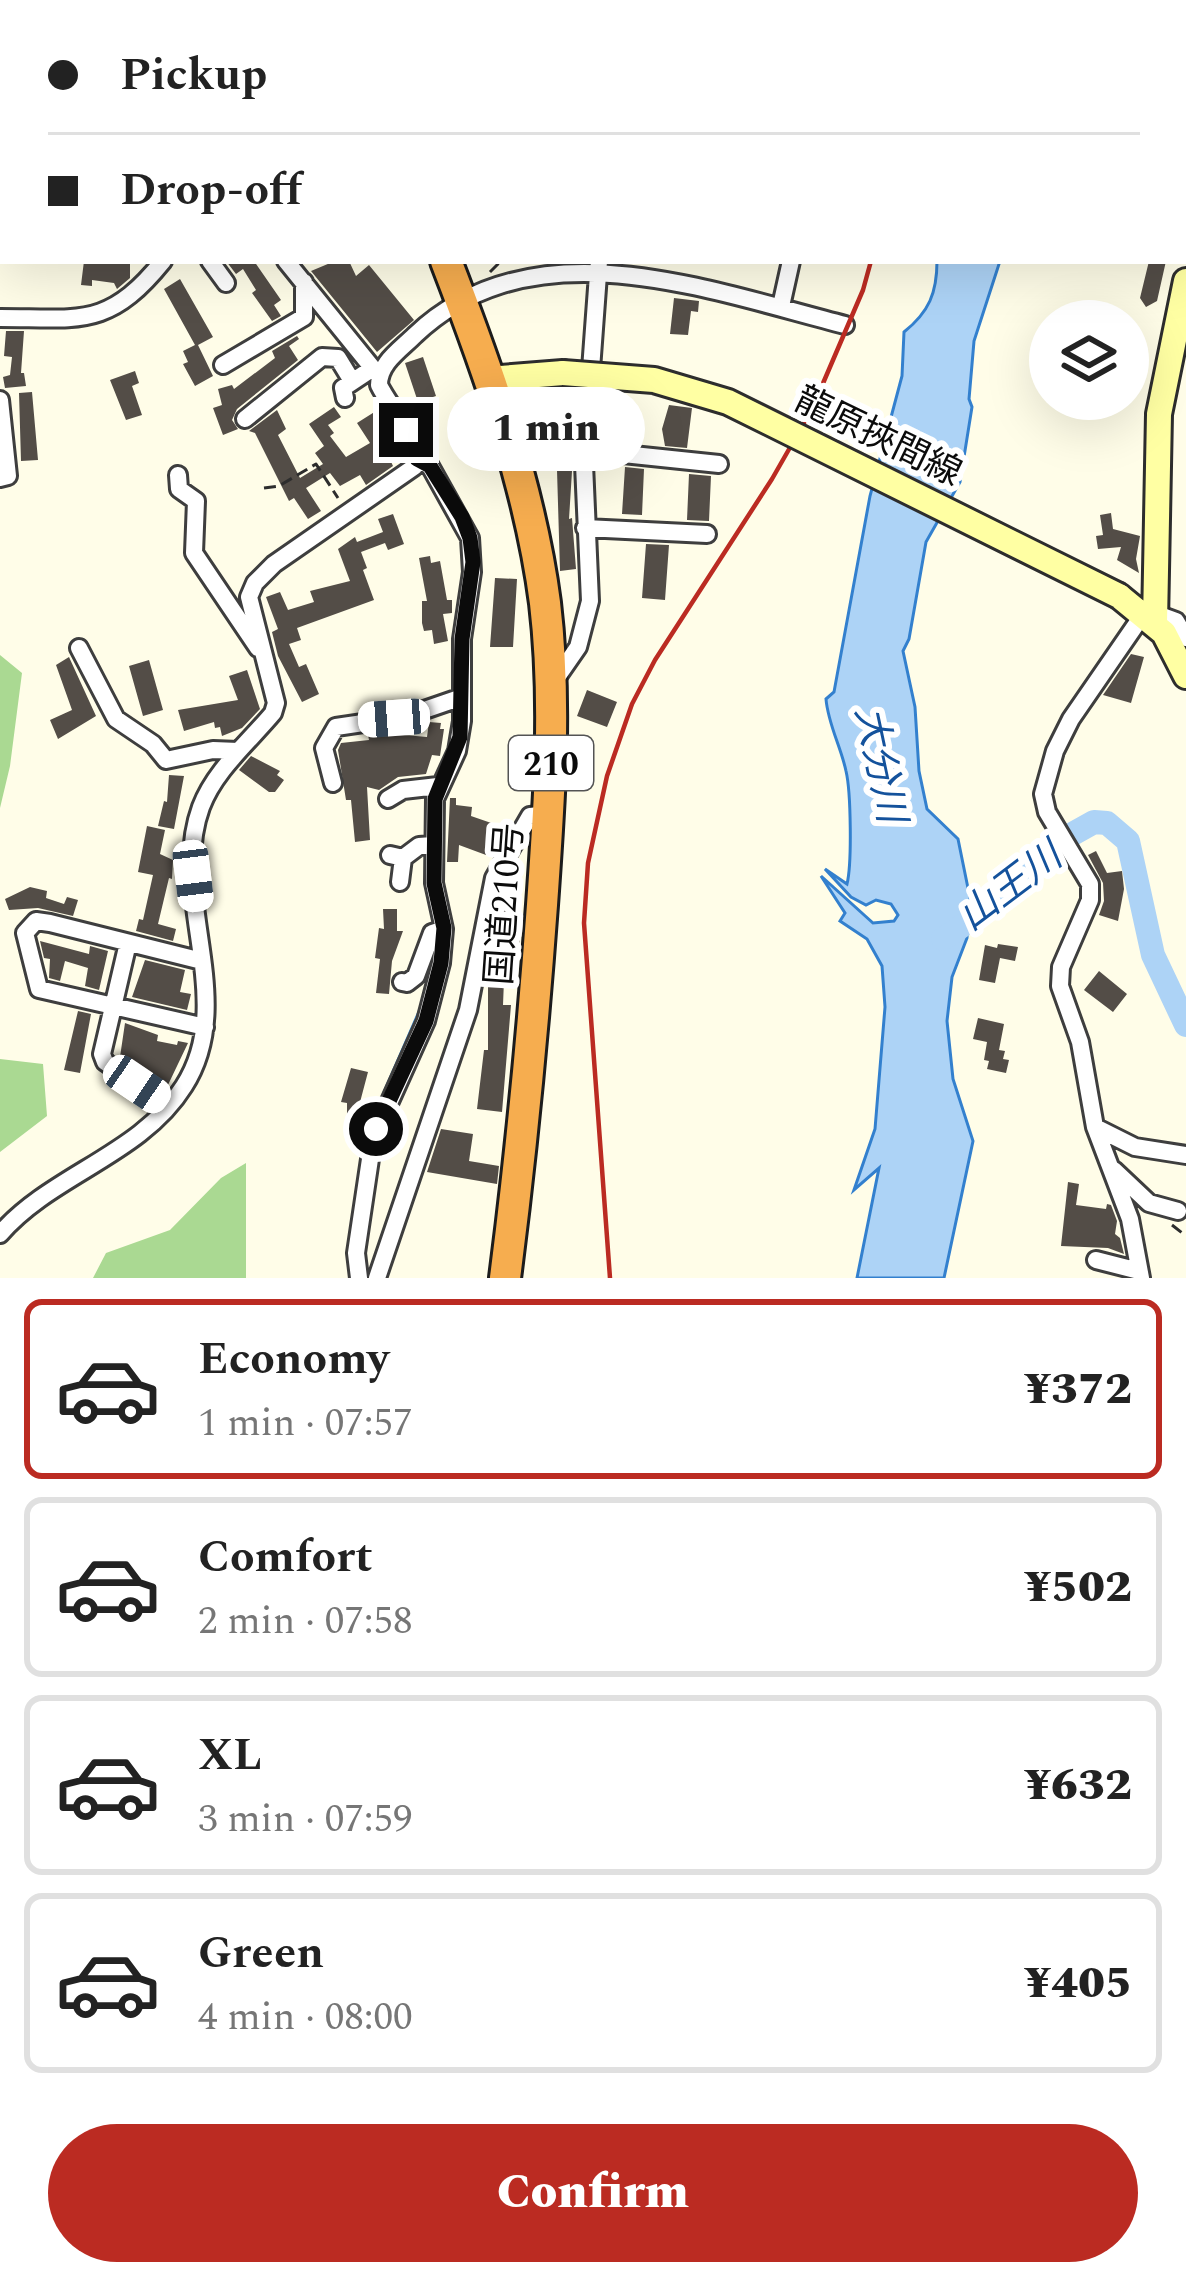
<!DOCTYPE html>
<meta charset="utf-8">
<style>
:root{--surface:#fff;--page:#f2f2f2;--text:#222;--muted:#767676;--line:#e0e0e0;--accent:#bb2b22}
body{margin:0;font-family:Spectral,"Noto Sans JP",serif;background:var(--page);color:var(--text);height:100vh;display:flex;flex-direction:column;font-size:45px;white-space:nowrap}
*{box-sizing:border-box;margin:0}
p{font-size:39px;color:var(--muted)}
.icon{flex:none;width:66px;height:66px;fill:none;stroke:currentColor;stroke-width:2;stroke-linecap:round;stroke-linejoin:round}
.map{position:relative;height:1278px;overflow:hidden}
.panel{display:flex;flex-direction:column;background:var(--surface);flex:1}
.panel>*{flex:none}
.guide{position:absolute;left:0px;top:0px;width:1188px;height:264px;box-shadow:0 12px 48px #0002;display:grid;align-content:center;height:264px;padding:0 48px;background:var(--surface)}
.buttons{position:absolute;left:1029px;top:300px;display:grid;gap:24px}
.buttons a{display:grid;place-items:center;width:120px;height:120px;border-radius:50%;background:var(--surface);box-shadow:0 12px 48px #0002;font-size:60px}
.end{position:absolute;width:54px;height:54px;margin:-27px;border:15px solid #0b0b0b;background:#fff;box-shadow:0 0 0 6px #fff}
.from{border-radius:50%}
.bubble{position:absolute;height:84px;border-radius:42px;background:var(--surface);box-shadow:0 12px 48px #0002;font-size:39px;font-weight:800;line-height:84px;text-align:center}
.car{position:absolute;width:36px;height:72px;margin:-36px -18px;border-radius:15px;box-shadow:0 0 9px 3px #0007;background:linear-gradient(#fff 24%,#345 0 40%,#fff 0 76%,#345 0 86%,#fff 0)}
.guide b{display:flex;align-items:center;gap:42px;height:114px;font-size:45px}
.guide b+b{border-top:3px solid var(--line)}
.guide i{width:30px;height:30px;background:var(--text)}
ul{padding:21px 0 0;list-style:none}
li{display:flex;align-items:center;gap:36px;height:180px;margin:0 24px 18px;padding:0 24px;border:6px solid var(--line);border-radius:18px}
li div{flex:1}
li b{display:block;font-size:45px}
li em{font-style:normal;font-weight:800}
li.current{border-color:var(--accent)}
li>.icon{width:108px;height:108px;stroke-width:1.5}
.cta{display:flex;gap:24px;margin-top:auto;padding:24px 48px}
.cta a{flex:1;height:138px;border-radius:72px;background:var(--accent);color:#fff;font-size:48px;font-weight:800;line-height:138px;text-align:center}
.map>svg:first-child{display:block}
</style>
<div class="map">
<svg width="1186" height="1278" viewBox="0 0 1186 1278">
<rect width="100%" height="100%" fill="#fffde8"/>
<path fill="#aad992" d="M0,655L22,673L10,766L0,808Z
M0,1059L43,1064L47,1116L0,1152Z
M246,1163V1278H93L106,1253L170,1230L221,1178Z"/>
<path fill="#add3f6" stroke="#3380ce" stroke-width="3" d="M937,261H1000L974,341L969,399L972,407L960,482L926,542L909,639L903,651L915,707L919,771L927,809L958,839L970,898L967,938L952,977L947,1021L953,1079L973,1141L944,1278H857L879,1168L854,1190L875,1129L885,1007L882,966L867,939L840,921L845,913L821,876L873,923L894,921L898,915L891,904L876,900L866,905L851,897L825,869L847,884C852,864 851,792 846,771C841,747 828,724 826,699L834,692L870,496L902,376L904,332C929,312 937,293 937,261Z"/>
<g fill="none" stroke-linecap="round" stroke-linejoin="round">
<path stroke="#3380ce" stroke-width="4.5" d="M217,3L219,0
M385,1092L421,1009"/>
<path stroke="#add3f6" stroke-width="24" d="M943,939L1008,894L1051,846L1094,822L1107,823L1128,841L1153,955L1186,1025"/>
</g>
<path fill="#534d47" d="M84,261H130V278L117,289L114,283L92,280V286L81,285Z
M226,261H254L281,300L274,305L281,316L272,321L252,293L256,290L243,269L236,274Z
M335,261H349L356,276L369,265L414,320L377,352L311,271Z
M1149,261H1166L1157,301L1146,307L1140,298Z
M180,279L213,337L198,345L213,376L195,386L183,364L188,362L183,351L195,345L164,289Z
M674,298L699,301L698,312L691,311L688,335L670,334Z
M6,331H24L21,373H24L26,386L5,388L3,377L10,375L12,357L4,356Z
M297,336L299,339L289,346L298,360L237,409L232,420L238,429L223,435L213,408L222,405L218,389L232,385L234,389L275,358L272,351Z
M423,357L436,396L418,402L405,363Z
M135,371L139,383L132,386L142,415L126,420L110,380Z
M32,392L38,460L21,461L19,393Z
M669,405L692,408L687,448L665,446L662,429Z
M334,407L341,417L328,425L334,433L330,436L346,457L370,443L357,423L376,411L397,445L386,451L393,466L366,485L360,475L340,486L330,473L306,488L321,511L308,519L294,498L289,501L255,433L249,431L277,410L286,429L278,435L300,478L323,464L315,453L324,446L309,424Z
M625,467L644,469L642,515L622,514Z
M557,470L572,471L569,519L572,518L576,569L560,571Z
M689,474L711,476L709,521L687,520Z
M1111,513L1113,529L1140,536L1136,559L1139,573L1117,560L1121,547L1098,549L1096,536L1103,535L1100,515Z
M393,514L404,544L388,550L385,543L361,552L367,568L363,570L374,600L297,628L301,640L289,644L299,667L306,664L319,694L302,702L278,656L272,632L278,629L266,597L280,592L288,610L314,602L310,591L350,581L338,549L355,537L357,542L383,532L378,519Z
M646,544L669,545L665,600L642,598Z
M430,556L431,563L440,561L447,600H452V613L443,614L448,641L434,644L432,630L424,631L422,623V601H427L419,558Z
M495,578L517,579L513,647H490Z
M1131,654L1144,657L1131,703L1103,695Z
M69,657L96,716L58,739L50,720L72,710L56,665Z
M149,660L163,710L143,716L129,666Z
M247,670L260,709L242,728L222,736L220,727L215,728L214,722L184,731L178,710L238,700L229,676Z
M587,690L617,702L607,727L577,716Z
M429,722L441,723L440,729H444L440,756L432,755L426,774L398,777L379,790L367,787L370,840L355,842L351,800H346L338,750L341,743L369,740L368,735L382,733L427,737Z
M251,756L280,771L277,775L284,780L275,792H269L239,770Z
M169,775L184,776L174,829L158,826L164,801L167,802Z
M450,798H456V805L472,807L471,816L497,825L486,855L459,845L458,862H447Z
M147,826L165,830L160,854L173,860L172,879L169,878L158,924L176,929L173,941L136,931L139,919L143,920L153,875L138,872Z
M1096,851L1107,873L1122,871L1124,889L1118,921L1099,915L1104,901L1103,883L1088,855Z
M30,887L47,891L46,898L64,904L67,897L78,900L73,916L38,908L9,910L5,899Z
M512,898L514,921L519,920L520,931L517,979L503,980L498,921L503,899Z
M383,909H397V931H403L392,961L389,994L376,993L380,959L375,958L379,928L384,929Z
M40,941L89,954L90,946L108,951L99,990L85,986L88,968L65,961L60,981L49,978L50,959L44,958Z
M998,944L1018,947L1015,961L1000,958L995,983L979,980L985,945L997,948Z
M145,960L185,970L180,992L191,994L187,1010L132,997Z
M1099,971L1127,994L1113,1012L1084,990Z
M488,979L504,980L503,1005H511L502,1112L477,1109L484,1050H488Z
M78,1011L91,1014L80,1073L64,1070Z
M978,1018L1004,1024L999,1050L1005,1051L1003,1059L1009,1060L1006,1073L987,1069L989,1061L984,1060L987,1042L973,1039Z
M125,1023L158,1035L157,1041L177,1045L178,1041L188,1043L167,1087L120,1057Z
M351,1068L368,1072L359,1106H364V1127H347V1103L341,1102Z
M441,1129L473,1134L469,1161L499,1166L497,1184L427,1172Z
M1068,1182L1079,1184L1076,1205L1106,1209L1107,1204L1111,1205L1117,1221L1115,1234L1120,1238L1124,1254L1108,1248L1061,1246Z"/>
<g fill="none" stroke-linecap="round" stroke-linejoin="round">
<defs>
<path id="street" d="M396,0V3
M537,0V3
M1093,0L1102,3
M233,3L235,0
M639,3L640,0
M664,3L665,0
M1185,29H1186
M0,220H3
M210,261L226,283
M286,261L379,376
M781,306L791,261
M0,318C80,318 108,329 163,261
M223,365L304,317V282
M345,398L343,388L373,368
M0,400L8,476L0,478
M245,419L322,357L338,358L352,381
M585,450L719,464
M178,475L179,489L196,501L194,553L258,648
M585,528L707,534
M1157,614L1176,621L1186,638
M79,648L116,719L153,744L166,760L213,750L238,751
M551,686L578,647L590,601L584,464L599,261
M333,783L324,748L336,727L404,717L462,697
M388,799L403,790L438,786
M390,855L403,858L419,846L433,845
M400,882L403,858
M128,943L102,1054L105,1062L168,1105
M202,961L50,923L36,921L25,933L39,989L205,1027
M402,982L407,983L416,976L432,933L444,929
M1095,1127L1135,1147L1186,1155
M1114,1170L1149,1203L1178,1211
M0,1234C52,1174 141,1155 184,1086C239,1000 168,897 201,807C215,770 248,743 273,713L276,703L249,597L255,583L274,564L414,467C421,438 391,410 379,385C379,363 400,350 415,335C533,223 707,290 845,325
M1096,1260L1139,1271
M359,1278L356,1253L373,1139L426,1021L441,963L444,929L434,883L435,799L457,751L462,721V639L472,572L470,538L430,466L417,459
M377,1278L468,1010L494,878L530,816L548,814
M1141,1278L1130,1219L1095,1127L1080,1042L1060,986L1061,967L1090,900V884L1047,812L1043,794L1055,751L1071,719L1144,613"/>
<path id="secondary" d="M487,379L563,373
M1119,596L1164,633L1186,676
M1155,623L1159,414L1186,281"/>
<path id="highway" d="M346,0L348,3
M446,261C488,370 530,487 545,603C557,704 549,804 542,905C533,1029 521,1154 505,1278"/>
</defs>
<use href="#street" stroke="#3e3e3e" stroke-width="22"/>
<use href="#secondary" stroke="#2d2d2d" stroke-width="30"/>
<use href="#highway" stroke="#1c1c1c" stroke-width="36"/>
<path stroke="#2d2d2d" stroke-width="3" stroke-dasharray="12 6" stroke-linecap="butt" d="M490,272L500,262
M264,488L279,486L316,464L338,498
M1172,1225L1186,1236"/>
<use href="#street" stroke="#fff" stroke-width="16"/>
<use href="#secondary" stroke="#ffffa3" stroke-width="24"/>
<use href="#highway" stroke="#f6ad4f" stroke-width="30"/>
<path stroke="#bb2b22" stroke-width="4.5" d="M930,3L931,0
M610,1278L584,923L588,863L607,776L632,704L655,660L772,479L812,409L863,290L871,261"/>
<defs>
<path id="secondary-bridge" d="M563,373L654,380L728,402L1119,596"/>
</defs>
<use href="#secondary-bridge" stroke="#2d2d2d" stroke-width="30" stroke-linecap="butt"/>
<use href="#secondary-bridge" stroke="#ffffa3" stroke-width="24"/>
</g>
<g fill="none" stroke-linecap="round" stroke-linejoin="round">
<path stroke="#0b0b0b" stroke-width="15" d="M376,1129L426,1021L441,963L444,928L434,883L435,799L460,737L462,639L473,562L470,538L462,517L430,466L417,459L406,430"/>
</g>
<g text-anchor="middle" stroke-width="12" stroke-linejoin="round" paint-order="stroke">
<rect fill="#fff" stroke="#545454" stroke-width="3" x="509" y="736" width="84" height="54" rx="9"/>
<g font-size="33" font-weight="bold" fill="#0b0b0b">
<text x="551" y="775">210</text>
</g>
<g font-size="36" fill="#0b0b0b" stroke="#fff">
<text transform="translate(879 435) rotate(26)" y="13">龍原挾間線</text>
<text transform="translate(503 904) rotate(-86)" y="13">国道210号</text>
</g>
<g font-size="39" font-style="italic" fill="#14529c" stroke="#fff">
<text transform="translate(882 764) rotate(78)" y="14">大分川</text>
<text transform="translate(1009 885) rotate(-37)" y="14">山王川</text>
</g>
</g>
</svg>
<div class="buttons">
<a><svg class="icon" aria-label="layers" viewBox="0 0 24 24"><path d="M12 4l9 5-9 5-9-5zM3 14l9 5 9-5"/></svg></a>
</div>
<i class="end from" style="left:376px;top:1129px"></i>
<i class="end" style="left:406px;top:430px"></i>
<div class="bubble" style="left:447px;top:387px;width:198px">1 min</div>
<i class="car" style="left:394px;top:718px;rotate:266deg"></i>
<i class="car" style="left:193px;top:876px;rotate:173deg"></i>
<i class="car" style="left:137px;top:1084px;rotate:124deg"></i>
<div class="guide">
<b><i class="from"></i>Pickup</b>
<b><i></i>Drop-off</b>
</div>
</div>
<section class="panel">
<ul>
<li class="current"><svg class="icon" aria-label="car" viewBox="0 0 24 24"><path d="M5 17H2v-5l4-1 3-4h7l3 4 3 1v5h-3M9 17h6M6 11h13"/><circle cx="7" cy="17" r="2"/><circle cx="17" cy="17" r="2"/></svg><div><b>Economy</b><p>1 min · 07:57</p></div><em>¥372</em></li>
<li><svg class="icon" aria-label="car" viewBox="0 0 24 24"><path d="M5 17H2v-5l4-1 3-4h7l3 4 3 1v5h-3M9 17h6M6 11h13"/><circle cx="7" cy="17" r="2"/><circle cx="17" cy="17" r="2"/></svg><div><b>Comfort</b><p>2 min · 07:58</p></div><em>¥502</em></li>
<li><svg class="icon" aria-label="car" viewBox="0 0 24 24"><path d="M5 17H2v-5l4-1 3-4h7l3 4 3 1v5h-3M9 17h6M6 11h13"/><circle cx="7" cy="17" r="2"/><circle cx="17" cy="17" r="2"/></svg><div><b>XL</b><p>3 min · 07:59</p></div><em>¥632</em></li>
<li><svg class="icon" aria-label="car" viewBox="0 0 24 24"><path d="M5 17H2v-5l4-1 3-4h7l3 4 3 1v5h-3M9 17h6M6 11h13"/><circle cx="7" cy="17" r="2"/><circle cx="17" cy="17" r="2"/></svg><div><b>Green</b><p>4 min · 08:00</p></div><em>¥405</em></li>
</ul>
<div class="cta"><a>Confirm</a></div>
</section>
